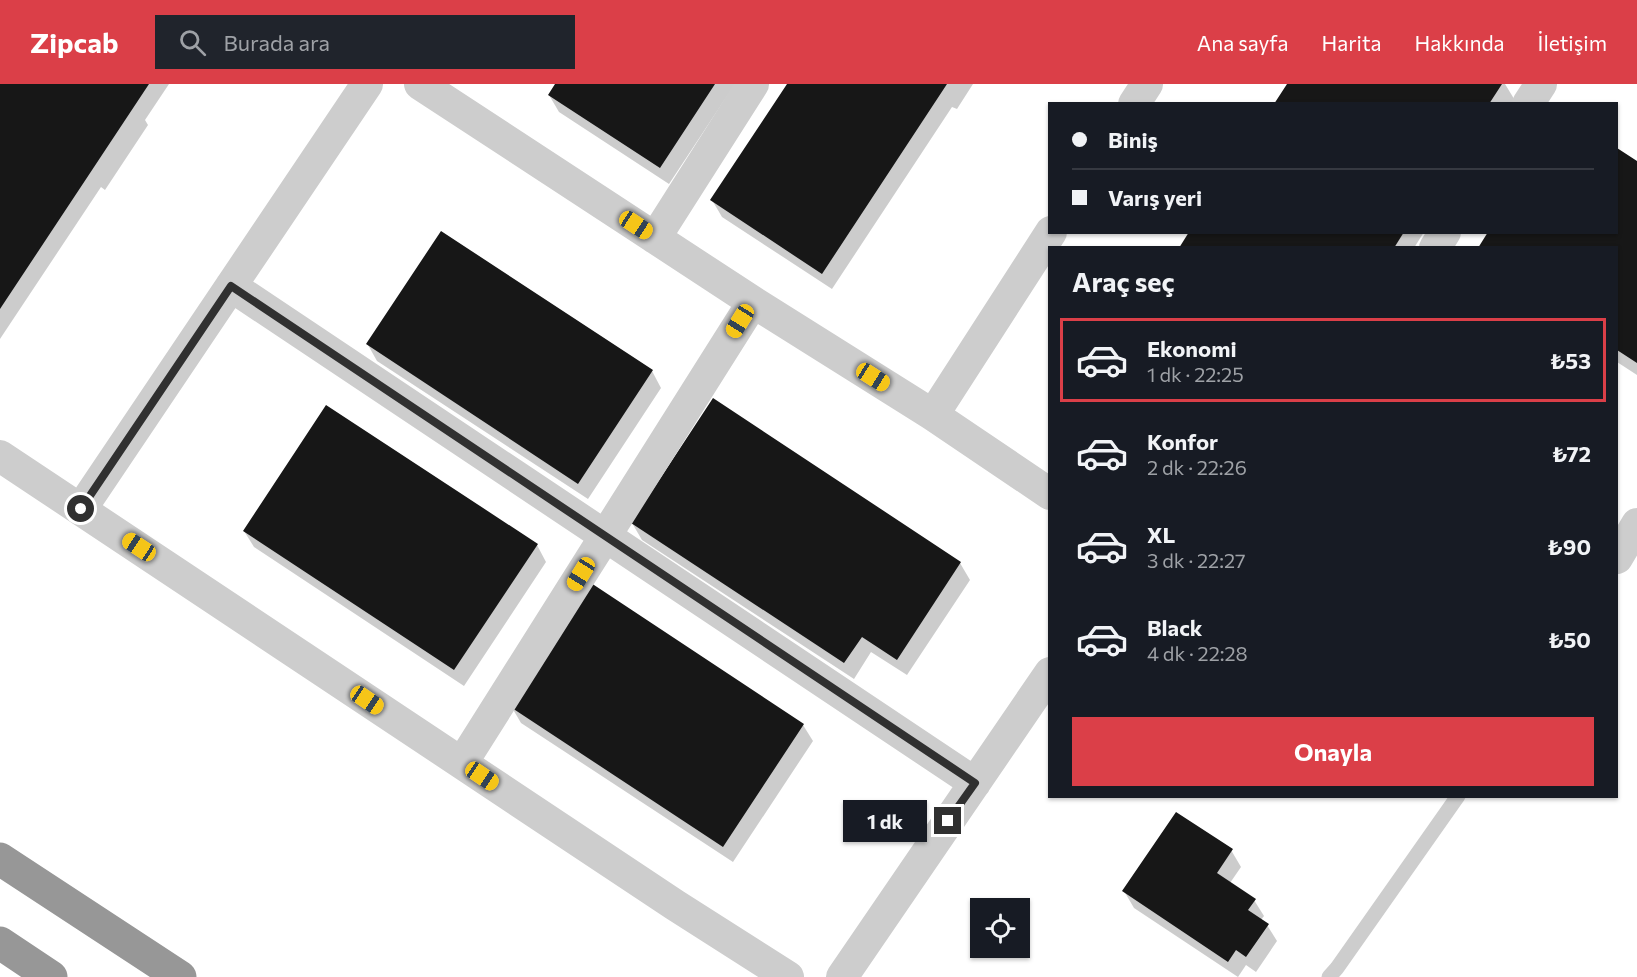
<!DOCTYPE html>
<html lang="tr">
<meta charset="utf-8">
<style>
:root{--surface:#171b24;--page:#20242c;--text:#f1f3f6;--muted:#9ea1a6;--line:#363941;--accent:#db3f48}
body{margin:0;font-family:Commissioner,sans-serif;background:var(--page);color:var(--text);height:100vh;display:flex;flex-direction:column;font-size:22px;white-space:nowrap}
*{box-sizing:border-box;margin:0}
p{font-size:20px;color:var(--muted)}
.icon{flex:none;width:33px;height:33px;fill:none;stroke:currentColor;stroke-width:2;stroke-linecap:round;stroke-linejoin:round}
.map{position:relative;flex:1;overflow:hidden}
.drawer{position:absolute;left:1048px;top:162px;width:570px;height:552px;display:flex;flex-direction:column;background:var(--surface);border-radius:0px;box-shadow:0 2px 4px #0004}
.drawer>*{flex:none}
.hud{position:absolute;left:1048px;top:18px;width:570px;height:132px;border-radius:0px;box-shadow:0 2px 4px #0004;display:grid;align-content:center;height:132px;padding:0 24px;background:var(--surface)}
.fabs{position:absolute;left:970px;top:814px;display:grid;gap:12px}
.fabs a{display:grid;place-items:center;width:60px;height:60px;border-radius:0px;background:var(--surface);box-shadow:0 2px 4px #0004;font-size:30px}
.end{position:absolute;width:27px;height:27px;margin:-14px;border:8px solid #303030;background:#fff;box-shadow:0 0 0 3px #fff}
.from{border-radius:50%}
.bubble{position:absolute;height:42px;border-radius:0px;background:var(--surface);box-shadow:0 2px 4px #0004;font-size:20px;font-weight:700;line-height:42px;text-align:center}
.car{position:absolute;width:18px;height:36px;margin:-18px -9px;border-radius:8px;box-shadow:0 0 4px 2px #0007;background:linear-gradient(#f5c518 24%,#345 0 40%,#f5c518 0 76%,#345 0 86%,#f5c518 0)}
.hud b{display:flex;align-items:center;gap:21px;height:57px;font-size:22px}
.hud b+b{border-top:2px solid var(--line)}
.hud i{width:15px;height:15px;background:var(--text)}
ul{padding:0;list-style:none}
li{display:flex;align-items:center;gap:18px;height:84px;margin:0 12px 9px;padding:0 12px;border:3px solid transparent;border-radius:0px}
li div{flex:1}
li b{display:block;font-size:22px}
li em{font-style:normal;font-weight:700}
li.active{border-color:var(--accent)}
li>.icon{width:54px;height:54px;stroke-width:1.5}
h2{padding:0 24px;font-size:27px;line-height:72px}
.button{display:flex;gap:12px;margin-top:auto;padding:12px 24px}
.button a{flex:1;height:69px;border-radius:0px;background:var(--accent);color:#fff;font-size:24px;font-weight:700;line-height:69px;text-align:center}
header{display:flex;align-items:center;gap:36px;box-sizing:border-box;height:84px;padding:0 30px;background:var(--accent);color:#fff}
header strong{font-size:28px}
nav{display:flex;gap:33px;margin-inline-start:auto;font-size:21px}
.search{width:420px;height:54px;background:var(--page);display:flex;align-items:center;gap:15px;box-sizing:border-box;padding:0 21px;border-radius:0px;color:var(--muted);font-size:22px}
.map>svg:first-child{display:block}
</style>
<header>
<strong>Zipcab</strong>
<div class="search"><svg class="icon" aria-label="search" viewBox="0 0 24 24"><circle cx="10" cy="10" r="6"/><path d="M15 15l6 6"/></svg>Burada ara</div>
<nav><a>Ana sayfa</a><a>Harita</a><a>Hakkında</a><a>İletişim</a></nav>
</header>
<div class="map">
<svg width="1637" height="893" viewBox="0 0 1637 893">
<rect width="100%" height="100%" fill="#fff"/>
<path fill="#0003" d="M0,0H169L145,36L148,41L105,106L101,103L0,255Z
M557,0H735L669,100L559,28L549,11Z
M789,0H973L957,25L952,23L832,205L722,133L712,116Z
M1288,0H1505L1516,18L1275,20Z
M1617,66L1637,79V291L1617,278Z
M1190,148H1424L1414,164H1181Z
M368,261L652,287L661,304L588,415L377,277Z
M632,439L960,479L970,496L907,591L871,568L854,595L642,456Z
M244,447L537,461L546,478L464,602L254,463Z
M511,622L803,641L813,657L733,778L521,639Z
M1231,766L1241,783L1230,799L1254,816L1264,832L1261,836L1267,841L1277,857L1256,888L1246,881L1238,893L1134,824L1124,807Z"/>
<path fill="#171717" d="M0,0H149L0,225Z
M555,0H715L660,84L548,11Z
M787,0H947L822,190L710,116Z
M1287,0H1502L1489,20H1274Z
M1617,64L1637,77V279L1617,266V164H1478L1488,148H1617Z
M441,147L653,286L578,400L366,260Z
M1189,148H1404L1394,164H1179Z
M713,314L961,478L897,576L862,553L844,579L631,439Z
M326,321L538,460L454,586L243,447Z
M591,499L804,640L723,763L509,622Z
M1176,728L1233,765L1217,789L1256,815L1248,826L1269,840L1246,873L1236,866L1228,878L1122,807Z"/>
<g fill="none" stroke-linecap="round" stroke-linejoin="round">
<path stroke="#cdcdcd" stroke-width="15" d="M1329,893L1337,884L1458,712"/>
<path stroke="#cdcdcd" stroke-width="32" d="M420,0L753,218L933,331L1050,410
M1134,20L1147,0
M1528,20L1541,0
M655,154L753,0
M1435,164L1445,148
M231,202L975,699
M933,331L1051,148
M0,372L675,821L788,893
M81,425L367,0
M1617,474L1637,440
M462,679L753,218
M842,893L1050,589"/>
<path stroke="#979797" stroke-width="33" d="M0,775L180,893
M0,859L51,893"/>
</g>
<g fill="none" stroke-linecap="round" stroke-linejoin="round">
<path stroke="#303030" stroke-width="8" d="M81,425L231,202L975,699L948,737"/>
</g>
</svg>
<div class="fabs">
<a><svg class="icon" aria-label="locate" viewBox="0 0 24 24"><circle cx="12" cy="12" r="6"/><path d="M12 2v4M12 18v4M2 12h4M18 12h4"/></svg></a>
</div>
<i class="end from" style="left:81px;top:425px"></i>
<i class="end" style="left:948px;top:737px"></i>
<div class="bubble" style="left:843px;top:716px;width:84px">1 dk</div>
<i class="car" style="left:636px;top:141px;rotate:123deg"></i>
<i class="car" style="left:740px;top:237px;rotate:212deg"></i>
<i class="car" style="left:873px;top:293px;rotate:122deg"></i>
<i class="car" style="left:139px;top:463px;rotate:303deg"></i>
<i class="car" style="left:581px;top:490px;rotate:212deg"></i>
<i class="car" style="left:367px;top:616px;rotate:124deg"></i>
<i class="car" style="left:482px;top:692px;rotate:124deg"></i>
<div class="hud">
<b><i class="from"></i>Biniş</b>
<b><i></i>Varış yeri</b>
</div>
<section class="drawer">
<h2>Araç seç</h2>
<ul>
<li class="active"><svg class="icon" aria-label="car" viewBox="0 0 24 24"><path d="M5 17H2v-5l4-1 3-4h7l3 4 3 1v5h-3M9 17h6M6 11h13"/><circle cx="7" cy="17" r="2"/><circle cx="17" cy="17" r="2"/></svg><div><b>Ekonomi</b><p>1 dk · 22:25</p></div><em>₺53</em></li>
<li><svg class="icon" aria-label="car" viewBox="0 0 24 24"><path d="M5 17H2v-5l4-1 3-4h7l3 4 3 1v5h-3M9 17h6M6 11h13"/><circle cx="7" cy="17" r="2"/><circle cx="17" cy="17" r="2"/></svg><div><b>Konfor</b><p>2 dk · 22:26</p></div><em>₺72</em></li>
<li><svg class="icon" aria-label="car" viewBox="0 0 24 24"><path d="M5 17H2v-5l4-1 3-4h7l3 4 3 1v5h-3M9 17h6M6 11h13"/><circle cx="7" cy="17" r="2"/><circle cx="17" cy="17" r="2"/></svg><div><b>XL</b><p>3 dk · 22:27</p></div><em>₺90</em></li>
<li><svg class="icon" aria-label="car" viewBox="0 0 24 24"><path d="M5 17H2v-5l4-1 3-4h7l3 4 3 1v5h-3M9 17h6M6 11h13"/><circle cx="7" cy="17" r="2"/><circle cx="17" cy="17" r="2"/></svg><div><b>Black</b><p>4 dk · 22:28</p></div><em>₺50</em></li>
</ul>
<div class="button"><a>Onayla</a></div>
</section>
</div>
